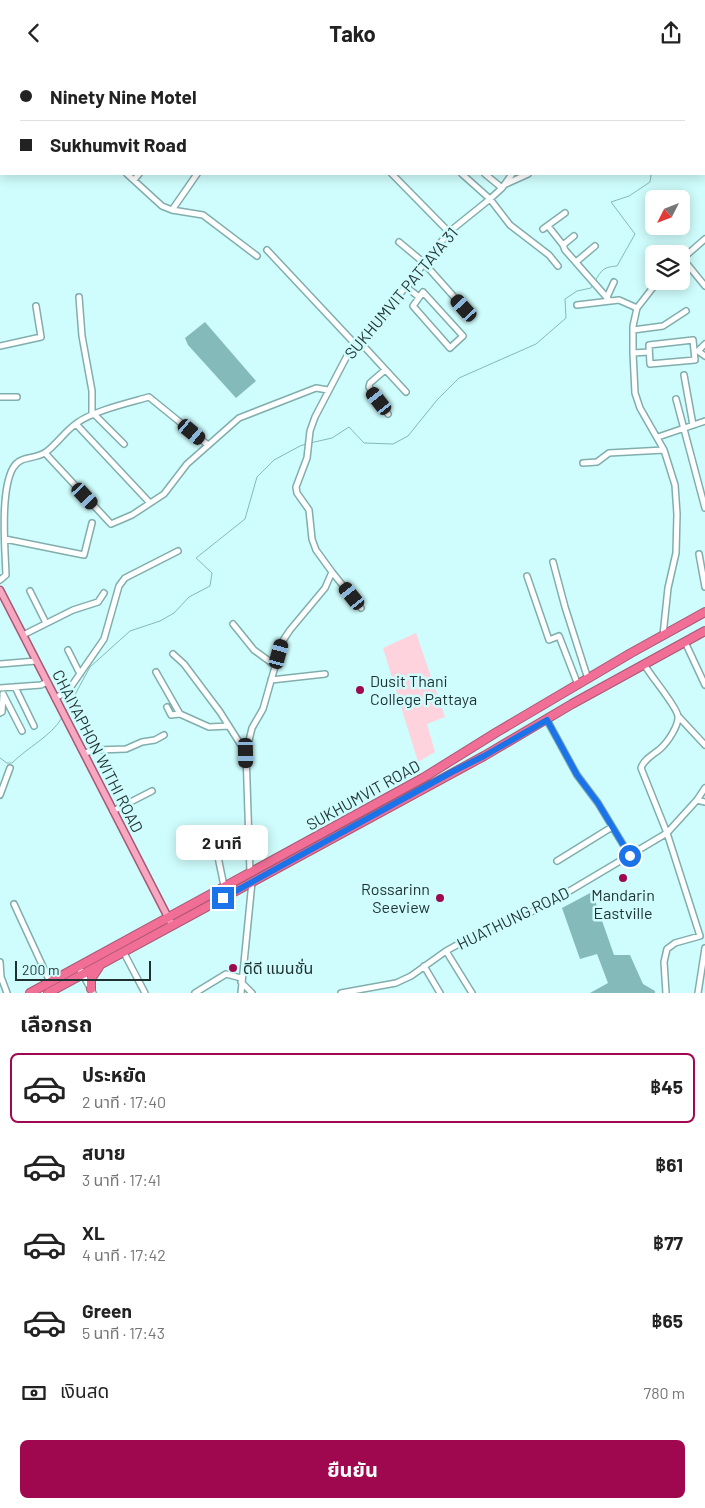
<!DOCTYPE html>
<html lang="th">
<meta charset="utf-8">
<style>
:root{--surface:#fff;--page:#f6f6f6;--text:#222;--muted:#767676;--line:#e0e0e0;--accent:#9f074e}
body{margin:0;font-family:Barlow,"Noto Sans Thai",sans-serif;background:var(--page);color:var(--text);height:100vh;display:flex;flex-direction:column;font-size:19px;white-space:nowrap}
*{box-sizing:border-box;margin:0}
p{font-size:16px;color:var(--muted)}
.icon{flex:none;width:28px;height:28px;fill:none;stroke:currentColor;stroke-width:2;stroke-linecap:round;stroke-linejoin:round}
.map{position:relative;height:928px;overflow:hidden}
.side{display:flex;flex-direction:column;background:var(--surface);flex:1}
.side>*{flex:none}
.guide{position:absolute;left:0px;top:0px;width:705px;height:110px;box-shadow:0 2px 12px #0003;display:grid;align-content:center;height:110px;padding:0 20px;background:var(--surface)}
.needle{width:32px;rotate:228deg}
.tools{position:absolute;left:645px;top:125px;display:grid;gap:10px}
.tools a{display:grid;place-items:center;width:45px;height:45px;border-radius:8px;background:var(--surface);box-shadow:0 2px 12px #0003;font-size:25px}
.scale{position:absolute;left:15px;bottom:12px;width:136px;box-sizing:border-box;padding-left:5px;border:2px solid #1f3031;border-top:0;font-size:14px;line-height:18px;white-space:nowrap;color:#1f3031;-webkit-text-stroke:4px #cffcfc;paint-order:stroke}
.end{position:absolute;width:22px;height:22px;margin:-11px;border:6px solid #1a73e8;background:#fff;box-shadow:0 0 0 2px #fff}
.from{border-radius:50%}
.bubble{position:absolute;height:35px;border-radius:8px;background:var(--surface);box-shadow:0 2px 12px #0003;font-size:16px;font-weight:700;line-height:35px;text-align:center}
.car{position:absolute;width:15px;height:30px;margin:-15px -8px;border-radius:6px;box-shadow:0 0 4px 1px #0007;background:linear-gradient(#222 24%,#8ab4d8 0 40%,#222 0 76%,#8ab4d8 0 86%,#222 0)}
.guide b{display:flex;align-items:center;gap:18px;height:48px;font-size:19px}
.guide b+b{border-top:1px solid var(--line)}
.guide i{width:12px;height:12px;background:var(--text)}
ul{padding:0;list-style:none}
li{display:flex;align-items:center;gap:15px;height:70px;margin:0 10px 8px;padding:0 10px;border:2px solid transparent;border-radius:8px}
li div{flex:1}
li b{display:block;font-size:19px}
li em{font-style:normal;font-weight:700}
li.on{border-color:var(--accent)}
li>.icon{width:45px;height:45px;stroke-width:1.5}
h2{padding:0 20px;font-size:22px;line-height:60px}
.pay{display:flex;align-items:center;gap:12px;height:55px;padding:0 20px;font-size:19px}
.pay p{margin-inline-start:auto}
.action{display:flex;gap:10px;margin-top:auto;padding:10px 20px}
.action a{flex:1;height:58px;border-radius:8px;background:var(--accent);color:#fff;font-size:20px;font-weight:700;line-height:58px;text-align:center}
header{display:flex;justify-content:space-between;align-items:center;height:65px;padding:0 20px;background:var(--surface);font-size:22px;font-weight:700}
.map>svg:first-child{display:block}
</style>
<header><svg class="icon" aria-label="back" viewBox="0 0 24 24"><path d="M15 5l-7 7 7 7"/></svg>Tako<svg class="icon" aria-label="share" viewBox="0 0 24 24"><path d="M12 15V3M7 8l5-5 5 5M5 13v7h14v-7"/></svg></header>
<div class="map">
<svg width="705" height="928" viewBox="0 0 705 928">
<rect width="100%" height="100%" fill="#cffcfc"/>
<path fill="#ffd3dd" d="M416,568L445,652L427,659L435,687L418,697L383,583Z"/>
<path fill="#84baba" d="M205,257L256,316L236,333L188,280L185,273Z
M592,827L614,890H630L643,919L655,926V928H590L608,918L597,889L580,894L562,843Z"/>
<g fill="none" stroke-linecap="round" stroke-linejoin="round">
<path stroke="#84baba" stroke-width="1" d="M704,18L705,17
M595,216C602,204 604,202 617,201L635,169L611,137L629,131L650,117L651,110L649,109
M310,378L332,373L349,362L364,378L393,379L408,371L437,335L459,313L536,279L566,253L565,234L577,226L591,223L593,219
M65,648L90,602L130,566L160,556L174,548L189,532L210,521L212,508L196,493L245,454L257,412L274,395L300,381L306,379
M0,693L7,698H12C28,682 50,672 62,653"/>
<defs>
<path id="minor" d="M69,0V1
M226,0L227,1
M446,0L447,1
M115,1L119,0
M214,1L218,0
M398,1L400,0
M573,1V0
M0,35H1
M704,53H705
M0,64H1
M0,77H1
M127,109L162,141L172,145L203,150L257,191
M392,109L449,167
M462,109L490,134L510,160L549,190L558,201
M485,109L502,123
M134,115L139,109
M506,119L528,109
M172,145L197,109
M548,161L563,180L565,185L609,235
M543,164L565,148
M399,177L423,197L464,243
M563,180L574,171
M267,185L356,280
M683,194L705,221
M681,195L705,174
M576,197L595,181
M658,216L637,243L633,261V288L635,328L640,343L664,385L675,420L677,449L676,488L668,523L663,570
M405,221L419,232
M423,227L463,271L450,283L413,241Z
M79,232L82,271L92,326V350
M607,232L614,217
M577,240L619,235L637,243
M633,265L663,261L686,246
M693,275L695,295L650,299L649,280Z
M359,276L406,327
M705,279L698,286L705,291
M0,281L41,272L36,241
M633,288L649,287
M385,305L370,318L369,322L388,349
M684,310L693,360
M0,332H17
M676,334L705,443
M94,349L124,379
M76,359L150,438
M658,372L705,356
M45,388L111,459L132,450L164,429L187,399L239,353L316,323L328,325
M583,398L597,397L609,388L664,385
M5,474L84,490L92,458
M699,489L705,522
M553,497L565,542L588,614
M332,507L361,543
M527,511L549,575L559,571L578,620
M0,515L6,510C5,483 0,426 13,403C20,390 35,395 46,387C57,379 65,366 77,358C93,346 128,338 149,332L208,380
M30,526L46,558
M233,559L254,585L276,601
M23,570L73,545L98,537L104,528
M685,577L705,620
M68,585L80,609
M173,589L184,599L220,647L246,688
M0,599L36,596
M644,599C651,612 676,640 678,651C679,661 667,678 660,684C653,690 644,694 641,703L667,768L700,871L675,878L667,884L664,897L666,928
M156,607L180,649L209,662L229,661
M271,615L325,609
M15,622L34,661
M0,623L41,620L47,617
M3,629L22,666
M55,633L68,626L104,574L119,521L125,513L178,486
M167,642L171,650L180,649
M0,648L2,647L3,631
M678,651L705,680
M547,655L577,710L598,738L630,791
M84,688L97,685L126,684L142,677L155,675L164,670
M0,730L10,703
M697,735L705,737
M113,746L152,726
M217,787L224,821
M557,796L612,762
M250,807L246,688L252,663L263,644L282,577L290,565L325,523L332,507L316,485L312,474L309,445L297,428L296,422L307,393L310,366L315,352L348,289L385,248L449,167L490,134L502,123L512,109
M14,839L50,917
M446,886L472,928
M124,888L145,928
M0,897L1,912L7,928
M78,901L93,928
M424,901L440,928
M241,917L252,928
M195,928L226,909L241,913
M241,928L252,817
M341,928L396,918L411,911L446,886L484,865L514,855L546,840L667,768L697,735L705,723
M698,928L705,883"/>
<path id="major" d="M0,525L172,860"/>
<path id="highway" d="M91,924V914L99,902
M30,928L423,713L497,667L631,588L705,547
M48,928L484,691L572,639L705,566"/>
</defs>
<use href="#minor" stroke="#82adad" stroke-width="8"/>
<use href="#major" stroke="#a85873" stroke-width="9"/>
<use href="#highway" stroke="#a85873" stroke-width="10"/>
<use href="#minor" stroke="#fff" stroke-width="5"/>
<use href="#major" stroke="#f7a8c0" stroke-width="6"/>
<use href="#highway" stroke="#f16e96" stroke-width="8"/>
<defs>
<path id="rail" d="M189,1L193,0
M0,58L1,57"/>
</defs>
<use href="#rail" stroke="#5a7575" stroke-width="3"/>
<use href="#rail" stroke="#cffcfc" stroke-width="1" stroke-dasharray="4" stroke-linecap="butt"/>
</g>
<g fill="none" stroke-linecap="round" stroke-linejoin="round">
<path stroke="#1a73e8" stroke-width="6" d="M223,833L452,707L484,691L547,655L577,710L598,738L630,791"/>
</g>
<g fill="#9f074e" stroke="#cffcfc" stroke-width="2">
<circle cx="360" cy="625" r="5"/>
<circle cx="623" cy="813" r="5"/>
<circle cx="440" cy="833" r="5"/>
<circle cx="233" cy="903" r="5"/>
</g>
<g text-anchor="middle" stroke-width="5" stroke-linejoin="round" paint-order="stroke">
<g font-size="16" fill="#1f3031" stroke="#cffcfc">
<text transform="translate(401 228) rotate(-50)" y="6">SUKHUMVIT PATTAYA 31</text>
<text transform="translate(98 686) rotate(63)" y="6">CHAIYAPHON WITHI ROAD</text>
<text transform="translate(363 730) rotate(-29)" y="6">SUKHUMVIT ROAD</text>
<text transform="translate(513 853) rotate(-26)" y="6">HUATHUNG ROAD</text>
</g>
<g font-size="16" fill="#1f3031" stroke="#cffcfc" text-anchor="start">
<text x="370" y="622">Dusit Thani<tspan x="370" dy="18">College Pattaya</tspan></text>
<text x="430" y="830" text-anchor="end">Rossarinn<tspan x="430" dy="18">Seeview</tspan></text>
<text x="623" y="836" text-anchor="middle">Mandarin<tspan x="623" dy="18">Eastville</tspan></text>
<text x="243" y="909">ดีดี แมนชั่น</text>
</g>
</g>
</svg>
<div class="tools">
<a><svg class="needle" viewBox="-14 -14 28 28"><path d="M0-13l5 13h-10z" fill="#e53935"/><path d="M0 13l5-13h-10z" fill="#767676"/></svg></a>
<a><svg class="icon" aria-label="layers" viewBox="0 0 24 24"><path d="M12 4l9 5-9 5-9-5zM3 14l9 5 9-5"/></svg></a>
</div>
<div class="scale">200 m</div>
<i class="end from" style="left:630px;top:791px"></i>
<i class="end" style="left:223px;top:833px"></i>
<div class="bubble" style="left:176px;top:760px;width:92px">2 นาที</div>
<i class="car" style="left:464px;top:243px;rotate:318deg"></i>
<i class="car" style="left:379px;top:336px;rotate:322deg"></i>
<i class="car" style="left:192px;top:367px;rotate:130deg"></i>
<i class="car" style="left:85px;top:431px;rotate:137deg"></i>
<i class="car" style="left:352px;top:531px;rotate:321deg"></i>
<i class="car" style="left:279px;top:589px;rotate:15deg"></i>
<i class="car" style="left:246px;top:688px;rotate:179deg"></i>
<div class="guide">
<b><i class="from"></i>Ninety Nine Motel</b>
<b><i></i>Sukhumvit Road</b>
</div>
</div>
<section class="side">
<h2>เลือกรถ</h2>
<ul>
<li class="on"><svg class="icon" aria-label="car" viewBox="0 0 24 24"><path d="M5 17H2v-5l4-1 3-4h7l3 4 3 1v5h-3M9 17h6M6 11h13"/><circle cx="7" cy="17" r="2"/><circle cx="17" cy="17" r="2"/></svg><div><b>ประหยัด</b><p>2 นาที · 17:40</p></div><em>฿45</em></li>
<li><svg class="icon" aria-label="car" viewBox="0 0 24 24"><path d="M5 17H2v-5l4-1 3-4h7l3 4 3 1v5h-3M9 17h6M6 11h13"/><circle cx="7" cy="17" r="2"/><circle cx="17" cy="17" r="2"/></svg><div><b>สบาย</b><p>3 นาที · 17:41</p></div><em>฿61</em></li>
<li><svg class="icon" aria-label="car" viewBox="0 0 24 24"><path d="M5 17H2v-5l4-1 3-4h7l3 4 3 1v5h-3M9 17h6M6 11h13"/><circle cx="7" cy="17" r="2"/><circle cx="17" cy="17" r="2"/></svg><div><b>XL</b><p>4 นาที · 17:42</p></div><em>฿77</em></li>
<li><svg class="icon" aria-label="car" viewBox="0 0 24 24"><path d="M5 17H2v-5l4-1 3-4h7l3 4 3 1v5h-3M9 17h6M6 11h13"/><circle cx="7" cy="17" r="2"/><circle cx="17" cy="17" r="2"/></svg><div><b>Green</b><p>5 นาที · 17:43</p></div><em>฿65</em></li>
</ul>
<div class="pay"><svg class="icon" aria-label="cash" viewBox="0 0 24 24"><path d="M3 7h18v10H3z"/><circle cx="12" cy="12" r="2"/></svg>เงินสด<p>780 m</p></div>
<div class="action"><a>ยืนยัน</a></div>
</section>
